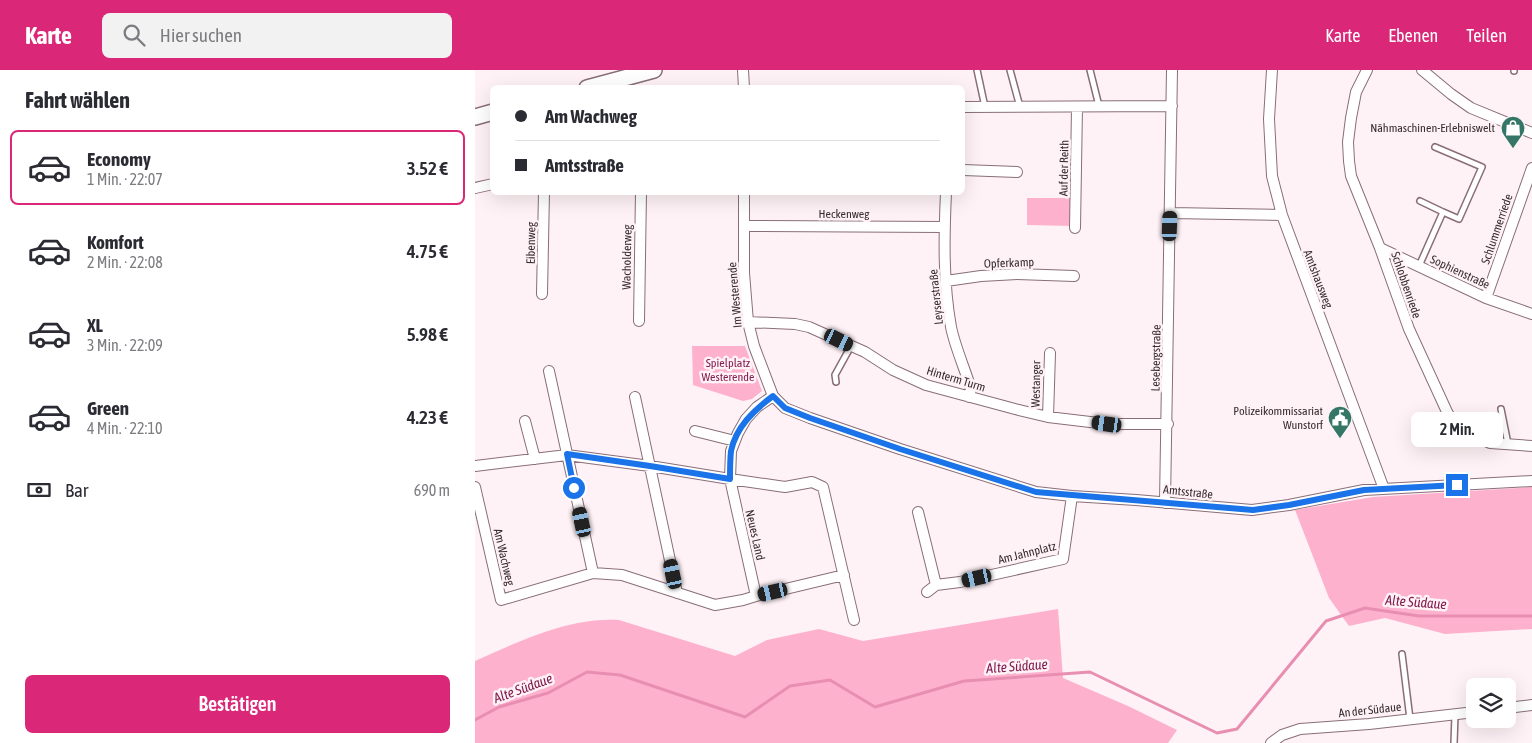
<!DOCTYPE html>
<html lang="de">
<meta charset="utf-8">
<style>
:root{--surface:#fff;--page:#f2f2f3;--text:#2b2b33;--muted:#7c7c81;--line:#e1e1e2;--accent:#db2777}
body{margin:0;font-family:"Asap Condensed",sans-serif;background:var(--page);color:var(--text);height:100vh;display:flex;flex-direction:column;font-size:19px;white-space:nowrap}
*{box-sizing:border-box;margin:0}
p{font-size:16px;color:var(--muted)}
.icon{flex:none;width:28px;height:28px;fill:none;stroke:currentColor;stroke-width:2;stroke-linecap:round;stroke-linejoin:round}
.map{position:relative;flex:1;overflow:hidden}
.details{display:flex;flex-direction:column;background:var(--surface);width:475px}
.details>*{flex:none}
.top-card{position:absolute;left:15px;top:15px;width:475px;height:110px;border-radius:8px;box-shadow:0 5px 20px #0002;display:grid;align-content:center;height:110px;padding:0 25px;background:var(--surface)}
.fabs{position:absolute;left:991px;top:608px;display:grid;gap:10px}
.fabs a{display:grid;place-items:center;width:50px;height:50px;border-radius:8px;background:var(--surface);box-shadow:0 5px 20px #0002;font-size:25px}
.end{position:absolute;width:22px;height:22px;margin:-11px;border:6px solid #1a73e8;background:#fff;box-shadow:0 0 0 2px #fff}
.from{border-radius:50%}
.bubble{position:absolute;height:35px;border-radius:8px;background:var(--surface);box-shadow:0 5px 20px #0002;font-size:16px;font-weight:600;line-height:35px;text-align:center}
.car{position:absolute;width:15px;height:30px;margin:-15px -8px;border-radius:6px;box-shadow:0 0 4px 1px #0007;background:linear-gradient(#222 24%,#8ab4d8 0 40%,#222 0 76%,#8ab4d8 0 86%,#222 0)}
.top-card b{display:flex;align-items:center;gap:18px;height:48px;font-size:19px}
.top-card b+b{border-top:1px solid var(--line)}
.top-card i{width:12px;height:12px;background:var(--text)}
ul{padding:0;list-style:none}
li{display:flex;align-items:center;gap:15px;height:75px;margin:0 10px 8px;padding:0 15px;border:2px solid transparent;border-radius:8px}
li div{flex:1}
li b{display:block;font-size:19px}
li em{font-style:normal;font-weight:600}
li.on{border-color:var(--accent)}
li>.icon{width:45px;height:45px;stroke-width:1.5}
h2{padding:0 25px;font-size:22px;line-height:60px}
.pay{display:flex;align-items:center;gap:12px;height:55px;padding:0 25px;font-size:19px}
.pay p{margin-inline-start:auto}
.primary-button{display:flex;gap:10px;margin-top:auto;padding:10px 25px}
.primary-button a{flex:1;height:58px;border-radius:8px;background:var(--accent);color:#fff;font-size:20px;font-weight:600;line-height:58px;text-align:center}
header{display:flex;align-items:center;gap:30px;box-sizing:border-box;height:70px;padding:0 25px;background:var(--accent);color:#fff}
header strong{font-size:24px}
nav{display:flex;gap:28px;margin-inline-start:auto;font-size:18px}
.search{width:350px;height:45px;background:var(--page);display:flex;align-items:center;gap:12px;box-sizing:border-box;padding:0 18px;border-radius:8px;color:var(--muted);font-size:19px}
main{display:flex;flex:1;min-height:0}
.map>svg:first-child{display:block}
</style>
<header>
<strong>Karte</strong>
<div class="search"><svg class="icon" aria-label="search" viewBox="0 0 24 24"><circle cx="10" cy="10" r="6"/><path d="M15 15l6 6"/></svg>Hier suchen</div>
<nav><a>Karte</a><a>Ebenen</a><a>Teilen</a></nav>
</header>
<main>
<section class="details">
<h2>Fahrt wählen</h2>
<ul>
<li class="on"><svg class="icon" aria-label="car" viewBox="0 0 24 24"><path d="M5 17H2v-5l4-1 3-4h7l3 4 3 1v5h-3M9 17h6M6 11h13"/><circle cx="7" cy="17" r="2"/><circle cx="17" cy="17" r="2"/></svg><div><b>Economy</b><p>1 Min. · 22:07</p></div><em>3.52 €</em></li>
<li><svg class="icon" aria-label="car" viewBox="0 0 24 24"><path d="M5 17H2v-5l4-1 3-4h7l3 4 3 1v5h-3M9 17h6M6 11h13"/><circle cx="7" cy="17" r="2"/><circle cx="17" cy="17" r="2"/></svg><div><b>Komfort</b><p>2 Min. · 22:08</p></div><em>4.75 €</em></li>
<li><svg class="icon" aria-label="car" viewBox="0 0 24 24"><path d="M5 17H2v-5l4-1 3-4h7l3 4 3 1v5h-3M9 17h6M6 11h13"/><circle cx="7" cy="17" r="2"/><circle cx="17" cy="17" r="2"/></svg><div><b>XL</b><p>3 Min. · 22:09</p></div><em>5.98 €</em></li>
<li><svg class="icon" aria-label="car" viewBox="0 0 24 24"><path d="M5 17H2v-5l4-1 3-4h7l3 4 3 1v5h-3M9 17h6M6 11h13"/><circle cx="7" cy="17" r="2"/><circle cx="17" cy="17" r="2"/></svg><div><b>Green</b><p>4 Min. · 22:10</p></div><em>4.23 €</em></li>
</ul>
<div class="pay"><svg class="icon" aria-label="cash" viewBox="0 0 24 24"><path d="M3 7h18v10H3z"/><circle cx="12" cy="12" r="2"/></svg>Bar<p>690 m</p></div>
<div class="primary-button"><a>Bestätigen</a></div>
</section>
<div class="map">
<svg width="1057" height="673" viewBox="0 0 1057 673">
<rect width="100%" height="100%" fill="#fff2f6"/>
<path fill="#feb1cd" d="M552,128H599L598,156L552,155Z
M217,276H270L287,321L277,329L268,331L218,315Z
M1057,417V559L970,564L910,548L874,556L854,528L820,440L898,427Z
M583,539L588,608L653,636L702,660L693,673H0V591C45,571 94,547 144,550L260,586L292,570L344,559L388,571Z"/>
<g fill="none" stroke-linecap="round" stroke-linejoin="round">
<path stroke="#e88fb1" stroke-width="3" d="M0,650L24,637L73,623L112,602L145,605L270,647L315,616L355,610L400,637L489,611L615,602L742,663L762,659L851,551L890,538L944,546H1057"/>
<defs>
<path id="lane" d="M502,0L510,37
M535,0L545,37
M615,0L624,36
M1039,1V0
M945,131L968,142
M944,196L968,142L984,149L1007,97L960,77
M361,312L360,305L376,276
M1026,339L1033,374
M927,584L935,649
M979,673L980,645"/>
<path id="street" d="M268,0L269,18
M797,0L794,49L797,106L807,145L909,419
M892,0L881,22L876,48L873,72L874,91L876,106L905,178L934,259L973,344L987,359L1000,366L1015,373L1057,376
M947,0L976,24L996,38L1057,63
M488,37L697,36
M488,100L542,102
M0,118L18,114
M269,122V203L273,252L279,276L298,326L310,338L335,348L425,379L561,422L597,426L661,430L777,440L814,435L889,420L1057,411
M471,122C469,167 468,213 476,257C480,277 490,299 496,319L494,327
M696,143L807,145
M269,156L469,157
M600,158L602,37
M905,178L1011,228L1057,244
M471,211L506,206L542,204L599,206
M67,224L69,122
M1011,228L1057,98
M164,251L166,122
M273,252L320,254L334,257L390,282L418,300L451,315L540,339L573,347L632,354H693
M74,301L118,503
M298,326L282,337L271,349L263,363L256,381L255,409L281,526L369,505
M160,327L202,523
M573,347L575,283
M50,351L60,389
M220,361L260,371
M0,396L92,385L175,396L255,409L310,417L337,412L348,417L379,550
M0,417L26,530L118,503L147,505L240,535L268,530L281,526
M690,433L697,0
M443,442L461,515L485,512L588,489L597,426
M452,522L461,515
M1032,638L1057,635
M796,673L807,665L825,659L894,654L1000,642"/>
<path id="primary" d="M112,18L179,0
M0,47L18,42"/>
</defs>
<use href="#lane" stroke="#896e78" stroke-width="8"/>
<use href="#street" stroke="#896e78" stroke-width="12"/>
<use href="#primary" stroke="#896e78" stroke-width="18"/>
<use href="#lane" stroke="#fff" stroke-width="5"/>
<use href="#street" stroke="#fff" stroke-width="10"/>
<use href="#primary" stroke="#fff" stroke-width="15"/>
</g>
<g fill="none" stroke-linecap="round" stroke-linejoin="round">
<path stroke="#1a73e8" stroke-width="6" d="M99,418L92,384L175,396L255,409C255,400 255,390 256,381C261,357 279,340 298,326L310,338L335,348L425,379L561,422L778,440L814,435L889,420L982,415"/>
</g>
<defs>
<symbol id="shop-pin" viewBox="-11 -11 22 30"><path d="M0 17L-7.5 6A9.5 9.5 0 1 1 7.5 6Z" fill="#357767" stroke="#fff2f6"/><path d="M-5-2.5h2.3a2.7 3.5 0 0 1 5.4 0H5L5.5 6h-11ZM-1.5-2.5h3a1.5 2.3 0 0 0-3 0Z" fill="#fff"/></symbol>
<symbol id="civic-pin" viewBox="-11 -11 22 30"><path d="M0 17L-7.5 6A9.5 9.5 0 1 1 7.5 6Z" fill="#357767" stroke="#fff2f6"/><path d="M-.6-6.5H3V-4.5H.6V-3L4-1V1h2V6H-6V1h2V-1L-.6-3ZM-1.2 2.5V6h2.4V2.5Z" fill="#fff"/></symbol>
</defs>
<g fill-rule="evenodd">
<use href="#shop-pin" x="1024" y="44" width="28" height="38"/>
<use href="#civic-pin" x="851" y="334" width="28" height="38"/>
</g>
<g text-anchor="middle" stroke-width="5" stroke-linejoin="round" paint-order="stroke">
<g font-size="12" fill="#372c30" stroke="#fff2f6" text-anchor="end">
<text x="1020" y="62">Nähmaschinen-Erlebniswelt</text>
<text x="848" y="345">Polizeikommissariat<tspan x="848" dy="14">Wunstorf</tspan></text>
</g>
<g font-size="12" fill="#372c30" stroke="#fff2f6">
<text transform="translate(589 98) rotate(-89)" y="4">Auf der Reith</text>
<text x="369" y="148">Heckenweg</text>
<text transform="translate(1022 159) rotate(-71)" y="4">Schlummerriede</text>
<text transform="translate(56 173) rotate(-89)" y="4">Eibenweg</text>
<text transform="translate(152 187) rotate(-89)" y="4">Wacholderweg</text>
<text transform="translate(534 193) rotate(-2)" y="4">Opferkamp</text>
<text transform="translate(985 202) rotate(25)" y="4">Sophienstraße</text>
<text transform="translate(843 209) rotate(69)" y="4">Amtshausweg</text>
<text transform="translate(931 215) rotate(71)" y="4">Schlobbenriede</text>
<text transform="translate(260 225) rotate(-95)" y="4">Im Westerende</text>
<text transform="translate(461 227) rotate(-96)" y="4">Leyserstraße</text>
<text transform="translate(681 288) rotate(-89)" y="4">Lesebergstraße</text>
<text transform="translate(481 309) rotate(17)" y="4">Hinterm Turm</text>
<text transform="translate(561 314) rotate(-89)" y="4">Westanger</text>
<text transform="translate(713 422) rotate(6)" y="4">Amtsstraße</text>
<text transform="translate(280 465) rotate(77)" y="4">Neues Land</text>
<text transform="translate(552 483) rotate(-14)" y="4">Am Jahnplatz</text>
<text transform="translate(29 487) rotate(77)" y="4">Am Wachweg</text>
<text transform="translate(895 640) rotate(-6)" y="4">An der Südaue</text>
</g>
<g font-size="12" fill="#841e50" stroke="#fff2f6">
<text x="253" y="297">Spielplatz<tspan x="253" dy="14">Westerende</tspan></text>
</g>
<g font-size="14" font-style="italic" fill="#821c4e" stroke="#fff2f6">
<text transform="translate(941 532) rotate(4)" y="5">Alte Südaue</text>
<text transform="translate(542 596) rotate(-4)" y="5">Alte Südaue</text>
<text transform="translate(48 618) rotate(-20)" y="5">Alte Südaue</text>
</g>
</g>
</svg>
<div class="fabs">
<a><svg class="icon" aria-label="layers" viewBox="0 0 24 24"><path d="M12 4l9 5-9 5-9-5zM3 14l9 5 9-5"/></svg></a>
</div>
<i class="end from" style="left:99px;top:418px"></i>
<i class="end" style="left:982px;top:415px"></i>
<div class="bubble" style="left:936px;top:342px;width:92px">2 Min.</div>
<i class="car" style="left:695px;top:156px;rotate:2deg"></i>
<i class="car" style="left:364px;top:270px;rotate:116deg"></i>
<i class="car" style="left:632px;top:354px;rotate:278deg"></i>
<i class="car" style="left:107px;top:452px;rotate:348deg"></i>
<i class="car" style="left:198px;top:504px;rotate:348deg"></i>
<i class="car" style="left:502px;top:508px;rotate:257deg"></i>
<i class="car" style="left:298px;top:522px;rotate:257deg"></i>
<div class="top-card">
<b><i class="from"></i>Am Wachweg</b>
<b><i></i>Amtsstraße</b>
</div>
</div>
</main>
